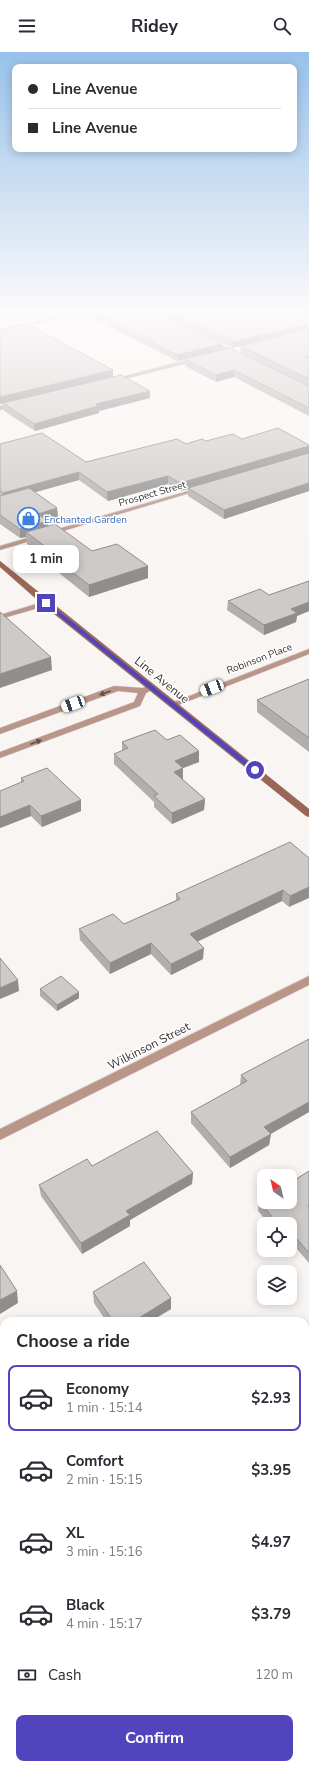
<!DOCTYPE html>
<meta charset="utf-8">
<style>
:root{--surface:#fff;--page:#f7f7f7;--text:#2b2b33;--muted:#7c7c81;--line:#e1e1e2;--accent:#5244bc}
body{margin:0;font-family:"Nunito Sans",sans-serif;background:var(--page);color:var(--text);height:100vh;display:flex;flex-direction:column;font-size:15px;white-space:nowrap}
*{box-sizing:border-box;margin:0}
p{font-size:13px;color:var(--muted)}
.icon{flex:none;width:22px;height:22px;fill:none;stroke:currentColor;stroke-width:2;stroke-linecap:round;stroke-linejoin:round}
.map{position:relative;flex:1;overflow:hidden}
.drawer{position:absolute;left:0px;top:1265px;width:309px;height:452px;display:flex;flex-direction:column;background:var(--surface);border-radius:12px 12px 0 0;box-shadow:0 2px 10px #0003}
.drawer>*{flex:none}
.hud{position:absolute;left:12px;top:12px;width:285px;height:88px;border-radius:8px;box-shadow:0 2px 10px #0003;display:grid;align-content:center;height:88px;padding:0 16px;background:var(--surface)}
.needle{width:26px;rotate:326deg}
.buttons{position:absolute;left:257px;top:1117px;display:grid;gap:8px}
.buttons a{display:grid;place-items:center;width:40px;height:40px;border-radius:8px;background:var(--surface);box-shadow:0 2px 10px #0003;font-size:20px}
.end{position:absolute;width:18px;height:18px;margin:-9px;border:5px solid #5244bc;background:#fff;box-shadow:0 0 0 2px #fff}
.from{border-radius:50%}
.bubble{position:absolute;height:28px;border-radius:8px;background:var(--surface);box-shadow:0 2px 10px #0003;font-size:13px;font-weight:700;line-height:28px;text-align:center}
.car{position:absolute;width:12px;height:24px;margin:-12px -6px;border-radius:5px;box-shadow:0 0 3px 1px #0007;background:linear-gradient(#fff 24%,#345 0 40%,#fff 0 76%,#345 0 86%,#fff 0)}
.hud b{display:flex;align-items:center;gap:14px;height:38px;font-size:15px}
.hud b+b{border-top:1px solid var(--line)}
.hud i{width:10px;height:10px;background:var(--text)}
ul{padding:0;list-style:none}
li{display:flex;align-items:center;gap:12px;height:66px;margin:0 8px 6px;padding:0 8px;border:2px solid transparent;border-radius:8px}
li div{flex:1}
li b{display:block;font-size:15px}
li em{font-style:normal;font-weight:700}
li.active{border-color:var(--accent)}
li>.icon{width:36px;height:36px;stroke-width:1.5}
h2{padding:0 16px;font-size:18px;line-height:48px}
.pay{display:flex;align-items:center;gap:10px;height:44px;padding:0 16px;font-size:15px}
.pay p{margin-inline-start:auto}
.cta{display:flex;gap:8px;margin-top:auto;padding:8px 16px}
.cta a{flex:1;height:46px;border-radius:8px;background:var(--accent);color:#fff;font-size:16px;font-weight:700;line-height:46px;text-align:center}
header{display:flex;justify-content:space-between;align-items:center;height:52px;padding:0 16px;background:var(--surface);font-size:18px;font-weight:700}
.map>svg:first-child{display:block}
</style>
<header><svg class="icon" aria-label="menu" viewBox="0 0 24 24"><path d="M4 6h16M4 12h16M4 18h16"/></svg>Ridey<svg class="icon" aria-label="search" viewBox="0 0 24 24"><circle cx="10" cy="10" r="6"/><path d="M15 15l6 6"/></svg></header>
<div class="map">
<svg width="309" height="1717" viewBox="0 0 309 1717">
<rect width="100%" height="100%" fill="#f9f5f3"/>
<g fill="none" stroke-linecap="round" stroke-linejoin="round">
<defs>
<path id="minor" d="M88,258H95L0,279V277Z
M208,288H212L242,303L237,304L208,290Z
M198,305L200,306V308L113,330L110,328Z
M16,350L19,352L18,353L0,358V354Z
M198,436L203,437L0,498V494Z
M46,549H49V553L0,567V563Z
M309,597V602L176,654H173L169,652Z
M153,633L157,635L146,641L140,654L0,706V700L134,650L138,641L118,639L0,682V676L114,634L142,636Z
M309,924V933L0,1088V1077Z
M309,1588V1606L305,1607V1589Z
M150,1713H171L169,1717H148Z"/>
<path id="secondary" d="M0,509L309,757V765L306,764L43,553L0,515Z"/>
</defs>
<use href="#minor" stroke="#d6d2d1" stroke-width="1"/>
<use href="#secondary" stroke="#d6d2d1" stroke-width="1"/>
<use href="#minor" fill="#ba968a" fill-rule="evenodd"/>
<use href="#secondary" fill="#9a6757" fill-rule="evenodd"/>
</g>
<path fill="#b1aeac" fill-rule="evenodd" d="M62,258H309V364L234,325L216,330L185,314V307L177,309L106,273L78,263L77,259L70,260ZM199,280L232,296L241,294L240,300L222,298V292Z
M113,318V325L150,346L99,359V361L35,379L4,359L3,352Z
M242,387L309,393V439L224,467L188,444V437L180,439L168,432L108,449L79,428L35,440L57,456L58,466L48,469V474L92,499L148,526L89,545L59,521V517L27,492L26,485L20,486L0,472V392L86,410L186,392L206,389Z
M309,529V559L297,564L296,570L264,583L227,558L228,549L269,543Z
M309,627V700L257,660V648Z
M167,688L199,710L183,716V727H182L205,747L204,758L172,772L154,755V750L114,712V702L122,699V690Z
M21,726L81,748V759L42,775L31,764L0,776V739L21,731Z
M309,806L289,855L282,849L197,890L203,907L171,923L151,902L110,922L80,888L79,877L124,872L176,848V842Z
M40,937L79,940V946L57,959L40,944Z
M309,987V1060L271,1082L269,1093L230,1116L191,1071V1060L240,1033L241,1023Z
M92,1114L193,1121L192,1132L130,1168V1174L82,1202L41,1144L39,1133Z
M309,1119V1211L290,1189V1172H269L258,1159L259,1149Z
M93,1240L171,1246V1257L151,1269H106L94,1251Z"/>
<path fill="#908d8c" d="M70,258H77V259L70,260Z
M309,272V278L241,294L232,296V290Z
M222,292V298L177,309V303Z
M113,318V325L0,352V345Z
M234,318V325L216,330V323Z
M150,339V346L99,359V361L35,379L34,372L96,352Z
M309,394V402L188,436V437L180,439V431Z
M79,420V428L4,449L3,441Z
M168,424V432L108,449L107,440Z
M309,431V439L224,467V458Z
M57,456L58,466L48,469V478L26,480V485L20,486V477L38,462Z
M148,514V526L89,545V533Z
M309,550V559L297,564L296,570L264,583V573L291,557Z
M51,605L52,618L0,636V622Z
M199,699V710L183,716V727L174,730V720L175,709Z
M205,747L204,758L172,772V761Z
M81,748V759L42,775L41,764Z
M30,753L31,764L0,776V765Z
M309,835V846L289,855L290,844Z
M283,838L282,849L190,893V882Z
M151,891V902L110,922V911Z
M204,896L203,907L171,923V912Z
M18,928L19,939L0,947V936Z
M79,940V946L57,959V953Z
M309,1050V1060L263,1086L264,1075Z
M271,1082L269,1093L230,1116V1105Z
M193,1121L192,1132L130,1168V1174L82,1202L81,1191L126,1159Z
M17,1239L18,1251L0,1262V1248Z
M171,1246V1257L151,1269H134Z
M309,1388V1398L305,1401V1391Z
M309,1442V1452L305,1454V1444Z
M4,1670V1681L0,1684V1673Z"/>
<path fill="#cecac8" stroke="#908d8c" d="M80,258H155L222,292L177,303L106,266Z
M167,258H309V272L232,290Z
M31,274L113,318L0,345V281Z
M309,276V304L305,305L309,306V327L241,294Z
M230,296L309,334V356L234,318L216,323L185,307Z
M121,323L150,339L96,352L98,354L34,372L3,351Z
M278,376L309,393V394L180,431L168,424L107,440L79,420L3,441L0,438V392L42,381L86,410L177,387L186,392L202,387L206,389L233,382L242,387Z
M309,401V431L224,458L188,436Z
M29,436L57,456L38,462L48,469L20,477L0,463V444Z
M55,472L92,499L117,492L148,514L89,533L59,510L63,508L26,480Z
M309,529V550L291,557L297,561L264,573L228,549L260,537L269,543Z
M0,560L51,605L0,622Z
M309,627V686L257,648Z
M155,678L167,688L180,683L199,699L175,709L183,716L174,720L205,747L172,761L154,744L158,742L114,702L128,696L122,690Z
M47,716L81,748L41,764L30,753L0,765V739L24,729L21,726Z
M290,790L309,806V835L290,844L283,838L190,882L204,896L171,912L151,891L110,911L79,877L113,862L124,872L180,847L176,842Z
M0,906L18,928L0,936Z
M61,924L79,940L57,953L40,937Z
M309,987V1050L264,1075L271,1082L230,1105L191,1060L247,1029L241,1023Z
M157,1079L193,1121L126,1159L130,1163L81,1191L39,1133L87,1107L92,1114Z
M309,1119V1153L308,1154L309,1155V1201L290,1179V1172H284L282,1170L278,1172L259,1149L264,1146V1150H290V1131Z
M144,1210L171,1246L134,1269H113L93,1240Z
M0,1213L17,1239L0,1248Z
M305,1369L309,1374V1388L305,1391Z
M305,1415L309,1420V1442L305,1444Z
M4,1534V1670L0,1673V1537Z"/>
<defs><path id="oneway-solid" d="M-6-.8H1V-3.2L6.5 0L1 3.2V.8H-6Z"/></defs>
<g fill="#5e524e">
<use href="#oneway-solid" transform="translate(105 641) rotate(160)"/>
<use href="#oneway-solid" transform="translate(36 690) rotate(-21)"/>
</g>
<linearGradient id="sky" x2="0" y2="1"><stop stop-color="#97c1eb"/><stop offset="0.52" stop-color="#fcfafa"/><stop offset="1" stop-color="#fcfafa" stop-opacity="0"/></linearGradient>
<rect width="309" height="498" fill="url(#sky)"/>
<path fill="#5244bc" d="M46,549L257,717V720H253L44,552Z"/>
<defs>
<symbol id="shop-ring" viewBox="-11 -11 22 22"><circle r="9.5" fill="#fff" stroke="#3f7fe0" stroke-width="1.5"/><path d="M-5-2.5h2.3a2.7 3.5 0 0 1 5.4 0H5L5.5 6h-11ZM-1.5-2.5h3a1.5 2.3 0 0 0-3 0Z" fill="#3f7fe0"/></symbol>
</defs>
<g fill-rule="evenodd">
<use href="#shop-ring" x="16" y="454" width="25" height="25"/>
</g>
<g text-anchor="middle" stroke-width="3" stroke-linejoin="round" paint-order="stroke">
<g font-size="10" fill="#363534" stroke="#fff">
<text transform="translate(152 441) rotate(-16)" y="4">Prospect Street</text>
<text transform="translate(259 606) rotate(-21)" y="4">Robinson Place</text>
</g>
<g font-size="10" fill="#366cbe" stroke="#fff" text-anchor="start">
<text x="44" y="471">Enchanted Garden</text>
</g>
<g font-size="12" fill="#363534" stroke="#fff">
<text transform="translate(162 628) rotate(39)" y="4">Line Avenue</text>
<text transform="translate(149 994) rotate(-27)" y="4">Wilkinson Street</text>
</g>
</g>
</svg>
<div class="buttons">
<a><svg class="needle" viewBox="-14 -14 28 28"><path d="M0-13l5 13h-10z" fill="#e53935"/><path d="M0 13l5-13h-10z" fill="#7c7c81"/></svg></a>
<a><svg class="icon" aria-label="locate" viewBox="0 0 24 24"><circle cx="12" cy="12" r="6"/><path d="M12 2v4M12 18v4M2 12h4M18 12h4"/></svg></a>
<a><svg class="icon" aria-label="layers" viewBox="0 0 24 24"><path d="M12 4l9 5-9 5-9-5zM3 14l9 5 9-5"/></svg></a>
</div>
<i class="end from" style="left:255px;top:718px"></i>
<i class="end" style="left:46px;top:551px"></i>
<div class="bubble" style="left:13px;top:493px;width:66px">1 min</div>
<i class="car" style="left:212px;top:636px;rotate:249deg"></i>
<i class="car" style="left:73px;top:652px;rotate:250deg"></i>
<div class="hud">
<b><i class="from"></i>Line Avenue</b>
<b><i></i>Line Avenue</b>
</div>
<section class="drawer">
<h2>Choose a ride</h2>
<ul>
<li class="active"><svg class="icon" aria-label="car" viewBox="0 0 24 24"><path d="M5 17H2v-5l4-1 3-4h7l3 4 3 1v5h-3M9 17h6M6 11h13"/><circle cx="7" cy="17" r="2"/><circle cx="17" cy="17" r="2"/></svg><div><b>Economy</b><p>1 min · 15:14</p></div><em>$2.93</em></li>
<li><svg class="icon" aria-label="car" viewBox="0 0 24 24"><path d="M5 17H2v-5l4-1 3-4h7l3 4 3 1v5h-3M9 17h6M6 11h13"/><circle cx="7" cy="17" r="2"/><circle cx="17" cy="17" r="2"/></svg><div><b>Comfort</b><p>2 min · 15:15</p></div><em>$3.95</em></li>
<li><svg class="icon" aria-label="car" viewBox="0 0 24 24"><path d="M5 17H2v-5l4-1 3-4h7l3 4 3 1v5h-3M9 17h6M6 11h13"/><circle cx="7" cy="17" r="2"/><circle cx="17" cy="17" r="2"/></svg><div><b>XL</b><p>3 min · 15:16</p></div><em>$4.97</em></li>
<li><svg class="icon" aria-label="car" viewBox="0 0 24 24"><path d="M5 17H2v-5l4-1 3-4h7l3 4 3 1v5h-3M9 17h6M6 11h13"/><circle cx="7" cy="17" r="2"/><circle cx="17" cy="17" r="2"/></svg><div><b>Black</b><p>4 min · 15:17</p></div><em>$3.79</em></li>
</ul>
<div class="pay"><svg class="icon" aria-label="cash" viewBox="0 0 24 24"><path d="M3 7h18v10H3z"/><circle cx="12" cy="12" r="2"/></svg>Cash<p>120 m</p></div>
<div class="cta"><a>Confirm</a></div>
</section>
</div>
